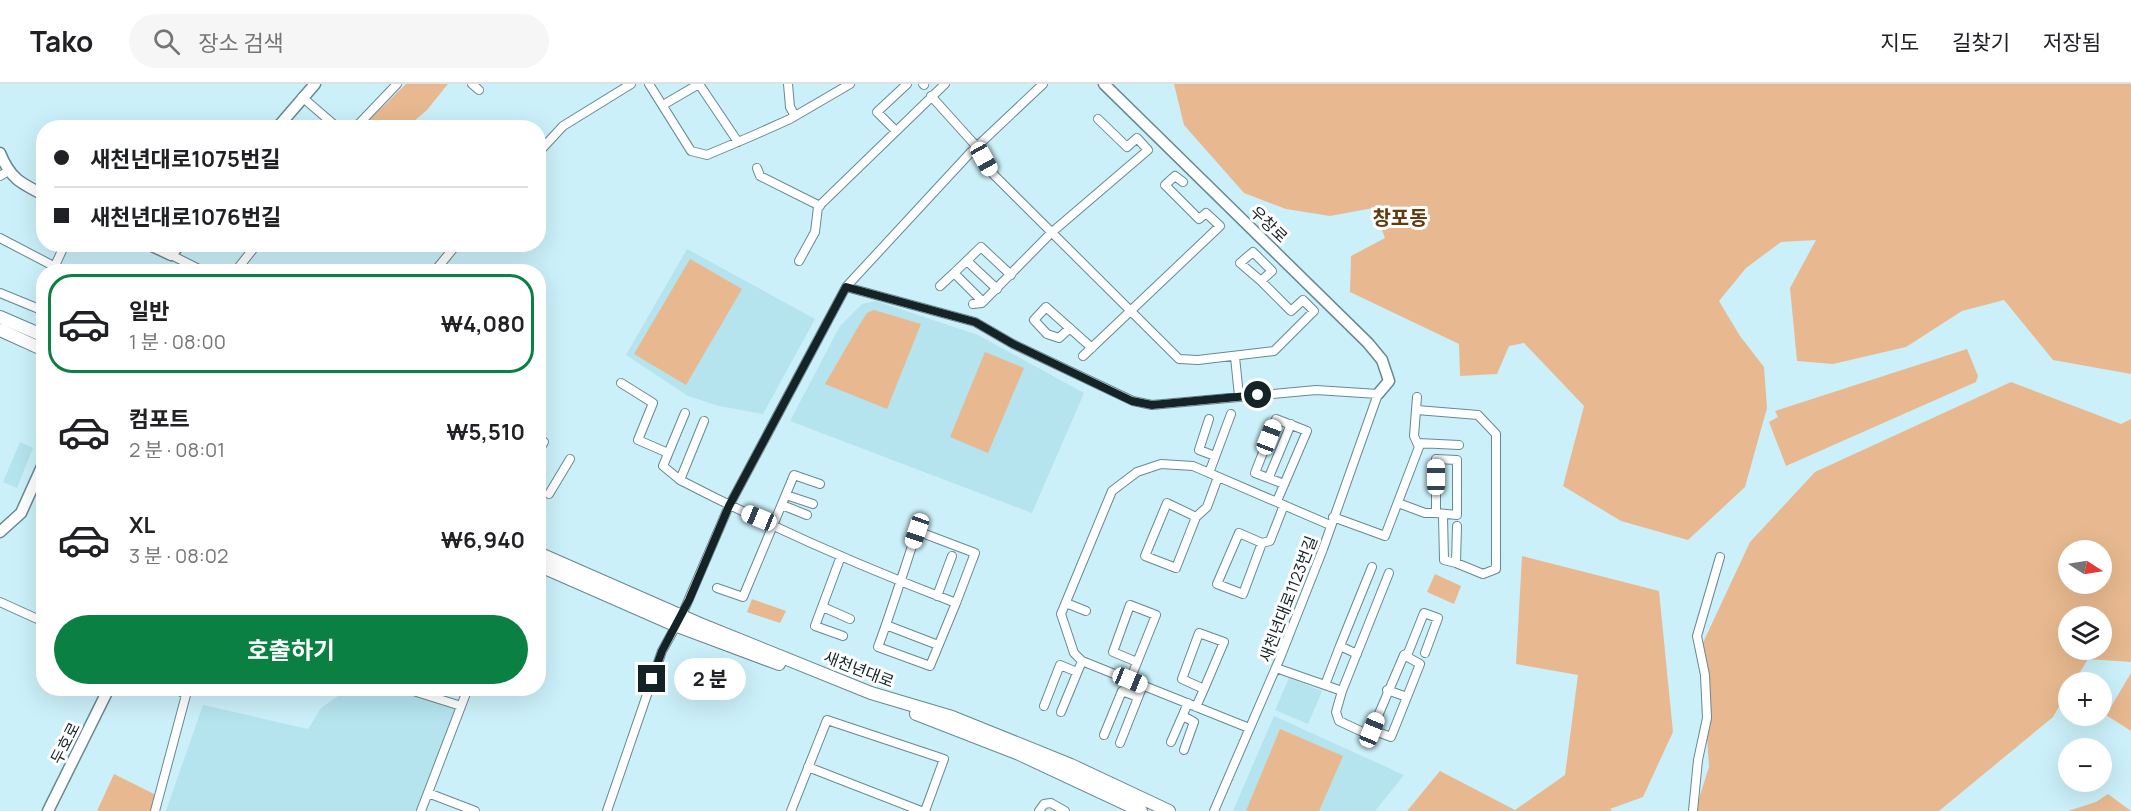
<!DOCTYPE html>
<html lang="ko">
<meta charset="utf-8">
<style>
:root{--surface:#fff;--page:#f6f6f6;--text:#202124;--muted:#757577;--line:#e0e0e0;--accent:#0b8043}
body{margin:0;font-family:Manrope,"Noto Sans KR",sans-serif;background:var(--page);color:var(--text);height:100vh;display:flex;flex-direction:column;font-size:22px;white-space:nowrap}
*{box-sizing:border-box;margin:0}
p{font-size:20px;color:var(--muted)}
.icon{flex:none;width:33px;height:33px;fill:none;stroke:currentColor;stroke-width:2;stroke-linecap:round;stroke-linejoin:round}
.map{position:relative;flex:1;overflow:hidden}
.details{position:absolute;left:36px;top:180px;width:510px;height:432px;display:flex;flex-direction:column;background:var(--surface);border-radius:24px;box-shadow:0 6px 24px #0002}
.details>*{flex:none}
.banner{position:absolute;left:36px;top:36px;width:510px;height:132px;border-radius:24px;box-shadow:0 6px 24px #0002;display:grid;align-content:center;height:132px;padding:0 18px;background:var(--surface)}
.needle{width:39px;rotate:102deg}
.fabs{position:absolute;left:2058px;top:456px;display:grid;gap:12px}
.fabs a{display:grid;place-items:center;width:54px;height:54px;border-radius:50%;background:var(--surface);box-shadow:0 6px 24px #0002;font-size:30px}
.end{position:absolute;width:27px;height:27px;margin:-14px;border:8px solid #152326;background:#fff;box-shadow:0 0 0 3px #fff}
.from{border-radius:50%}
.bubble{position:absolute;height:42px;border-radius:21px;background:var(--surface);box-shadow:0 6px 24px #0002;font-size:20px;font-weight:700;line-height:42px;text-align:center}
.car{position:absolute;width:18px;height:36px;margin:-18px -9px;border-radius:8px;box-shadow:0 0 4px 2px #0007;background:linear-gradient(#fff 24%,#345 0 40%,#fff 0 76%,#345 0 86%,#fff 0)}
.banner b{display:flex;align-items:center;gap:21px;height:57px;font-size:22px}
.banner b+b{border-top:2px solid var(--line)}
.banner i{width:15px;height:15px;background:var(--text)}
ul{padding:10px 0 0;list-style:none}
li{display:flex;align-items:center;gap:18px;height:99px;margin:0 12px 9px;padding:0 6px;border:3px solid transparent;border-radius:24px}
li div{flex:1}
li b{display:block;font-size:22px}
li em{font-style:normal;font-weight:700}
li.current{border-color:var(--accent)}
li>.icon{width:54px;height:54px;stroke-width:1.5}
.cta{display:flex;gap:12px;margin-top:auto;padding:12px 18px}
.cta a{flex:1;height:69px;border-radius:36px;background:var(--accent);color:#fff;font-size:24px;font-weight:700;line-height:69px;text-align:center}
header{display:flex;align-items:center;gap:36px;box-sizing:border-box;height:84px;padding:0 30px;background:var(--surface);border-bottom:2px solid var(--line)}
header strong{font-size:28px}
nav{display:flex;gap:33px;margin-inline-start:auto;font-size:21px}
.search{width:420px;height:54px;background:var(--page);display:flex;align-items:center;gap:15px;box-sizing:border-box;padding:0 21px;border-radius:33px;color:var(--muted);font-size:22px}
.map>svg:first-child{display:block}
</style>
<header>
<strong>Tako</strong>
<div class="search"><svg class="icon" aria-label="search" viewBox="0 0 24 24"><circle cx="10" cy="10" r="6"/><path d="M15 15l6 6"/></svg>장소 검색</div>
<nav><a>지도</a><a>길찾기</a><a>저장됨</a></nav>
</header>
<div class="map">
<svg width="2131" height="727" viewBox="0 0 2131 727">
<rect width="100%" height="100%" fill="#cbf0f9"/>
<path fill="#b5e3ee" d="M687,165L815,235L763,330L719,322L688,312L626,271Z
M876,217L978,251L1084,309L1032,429L790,337L840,242L862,220Z
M20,358L33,364L17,404L3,398Z
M1289,594L1322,607L1308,640L1275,626Z
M348,605H404L461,622L421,727H166L203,621L308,645L321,624Z
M1274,632L1404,691L1375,727H1233Z"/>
<path fill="#e8b990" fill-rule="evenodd" d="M406,0H448L427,26L407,43H362Z
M1174,0H2131V290L2053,276L2004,216L1962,227L1906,263L1833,280L1797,277L1790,204L1816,156L1781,158L1746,184L1719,217L1740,252L1764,283L1767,324L1745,403L1688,456L1621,437L1563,402L1584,322L1524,259L1509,262L1497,290L1460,292L1459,260L1350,208L1351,172L1385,154L1373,124L1330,132L1286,125L1244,109L1184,41Z
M690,175L742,205L686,301L634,270Z
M874,226L921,240L887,325L825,300L861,238L867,229Z
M1967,265L1978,292L1976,298L1786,382L1769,338L1778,333L1775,327Z
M985,268L1024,284L988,369L950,353Z
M2011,298L2121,340L2131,335V578L2088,575L2074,598H2068V607L2053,633L1939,727H1695L1709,683L1701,563L1750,458L1815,388ZM2068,466H2102V500H2068ZM2068,532H2102V566H2068Z
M1522,472L1659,507L1673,648L1643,713L1610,725L1612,727H1407L1440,687L1515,726L1565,691L1578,591L1516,580Z
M1435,490L1461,502L1454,520L1427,508Z
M752,515L786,527L780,539L747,528Z
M2131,589V647L2106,631Z
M1280,645L1343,672L1319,727H1246Z
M114,690L162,714L159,727H97Z
M2108,710L2131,727H2068L2096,718Z"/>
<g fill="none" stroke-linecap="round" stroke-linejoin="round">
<defs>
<path id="street" d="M472,0L479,6
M649,0L691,67L707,71L752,52L790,35L850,0
M699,0L738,58
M788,0L790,23L795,32
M923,0L924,1
M931,12L977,63L991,88L1179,275L1198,276L1274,267L1314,227L1303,216L1291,227L1261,197L1272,187L1253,168L1240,179L1261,197
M302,13L338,44
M663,21L699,0
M355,44L397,0
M896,47L877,28L907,0
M538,69L563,42L631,0
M757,84L760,92L820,122
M0,92L8,87
M0,154L65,188
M171,171L205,188
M799,177L815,148L818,123L945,0
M967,177L997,205
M53,186L65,160
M235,188L257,160
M434,188L457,160
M954,189L981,163L1011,191
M940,202L954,189L983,218
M846,203L975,238L1013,260L1133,317L1152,321L1316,306L1378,310L1323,465L1280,574L1214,727
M0,209L44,227
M973,220L982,219L1051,149L1148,66L1137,54L1127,63L1098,35
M39,225L44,213
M1070,244L1059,254L1047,250L1034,236L1046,223L1092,264
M1083,272L1220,142L1206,129L1199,135L1165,101L1175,92L1183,98
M1235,273L1239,312
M621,299L653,319L638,356L668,369
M1417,326L1478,331L1496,350V485L1483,490L1456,479
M1209,335L1199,366L1215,372
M704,337L680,396C769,442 862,483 956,519L975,469L917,447C904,486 892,525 878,563L930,582L956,519
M1418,359L1459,361
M538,368L544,358
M1209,389L1231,330
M1269,393L1291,340
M680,396L663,382L685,329
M549,410L570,375
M786,411L813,420
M1277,417L1307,347L1276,335L1255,389L1284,400
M1398,419L1425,429H1436V375L1457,376V431L1436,429
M782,421L807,431
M1443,432L1444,476L1456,479L1457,442
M1196,433L1176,484L1145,472L1167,419L1196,433L1207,423L1218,393
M1333,433L1385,452L1419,363L1414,352L1417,313
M1262,459L1243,510L1217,500L1239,449L1262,459L1270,457L1284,421
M841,472L815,542L843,552
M717,504L743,513L794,391L820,400
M937,512L952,472
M0,518L44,538
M1066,519L1086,527
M823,523L850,535
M886,541L938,561
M1357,570L1340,562L1372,483
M1404,571L1420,580L1407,613
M1276,584L1342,607L1336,628L1339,637L1367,650L1372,646L1404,571L1408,569L1424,529L1438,534L1425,569
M1130,596L1156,531L1130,521L1113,568L1137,578
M1328,602L1325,601L1340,562
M404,604L461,622
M1339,606L1342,607L1389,489
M1044,622L1060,581L1077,588
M1196,623L1204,605L1182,595L1199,549L1224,558L1204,605
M1061,628L1082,577
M1183,632L1194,638L1184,666
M1249,644L1082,577L1074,569L1061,530L1112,407L1137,388L1161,380L1193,382L1330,441
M1372,646L1391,653L1407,613L1387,606
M1104,651L1122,607L1138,613
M1171,658L1188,619
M1120,659L1143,601
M808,683L921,727
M428,709L475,727
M155,727L186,611L175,604
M421,727L468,604
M607,727L662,567L682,531L729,422L846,203L970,69L1043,0
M791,727L827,636L944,675L925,727
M1039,727L1044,720L1051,719L1065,727
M1693,727L1698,676L1707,634L1705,591L1697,552L1720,473"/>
<path id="secondary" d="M1104,0L1368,259L1382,276L1389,297L1378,310
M277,44L315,0
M0,69C10,94 20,99 44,111
M148,160L171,171L180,160
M0,448L21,429L44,378
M48,727L109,604"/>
<path id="primary" d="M0,233L44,252
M0,246L44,266
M538,469L700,540L871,609L952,633L1071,681L1169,727
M538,481L677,542L779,580
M916,630L1019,670L1141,727"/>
</defs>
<use href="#street" stroke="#678991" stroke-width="10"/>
<use href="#secondary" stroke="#678991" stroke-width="13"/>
<use href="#primary" stroke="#678991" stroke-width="14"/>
<use href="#street" stroke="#fff" stroke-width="8"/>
<use href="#secondary" stroke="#fff" stroke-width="10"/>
<use href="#primary" stroke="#fff" stroke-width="12"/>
</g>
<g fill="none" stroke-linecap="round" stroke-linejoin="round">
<path stroke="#152326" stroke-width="8" d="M652,595L662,567L689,516L729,422L846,203L975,238L1013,260L1132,317L1152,321L1258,311"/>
</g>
<g text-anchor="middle" stroke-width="6" stroke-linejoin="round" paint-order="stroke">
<g font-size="16" fill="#152326" stroke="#fff">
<text transform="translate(1269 140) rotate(44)" y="6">우창로</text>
<text transform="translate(1288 515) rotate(-69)" y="6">새천년대로1123번길</text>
<text transform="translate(859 585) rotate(21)" y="6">새천년대로</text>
<text transform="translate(65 659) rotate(-63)" y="6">두호로</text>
</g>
<g font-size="20" font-weight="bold" fill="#623a0e" stroke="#fff">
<text x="1400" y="141">창포동</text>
</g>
</g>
</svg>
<div class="fabs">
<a><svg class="needle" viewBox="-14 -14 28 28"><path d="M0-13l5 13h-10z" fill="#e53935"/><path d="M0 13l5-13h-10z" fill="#757577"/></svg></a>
<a><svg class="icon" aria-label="layers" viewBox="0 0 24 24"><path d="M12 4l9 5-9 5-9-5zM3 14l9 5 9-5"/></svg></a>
<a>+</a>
<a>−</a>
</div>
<i class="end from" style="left:1258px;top:311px"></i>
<i class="end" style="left:652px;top:595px"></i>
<div class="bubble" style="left:674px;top:574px;width:72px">2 분</div>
<i class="car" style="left:984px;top:75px;rotate:151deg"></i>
<i class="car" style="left:1269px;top:353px;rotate:21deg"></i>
<i class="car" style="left:1436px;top:393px;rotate:0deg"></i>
<i class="car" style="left:759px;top:434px;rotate:292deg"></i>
<i class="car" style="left:917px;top:447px;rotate:199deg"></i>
<i class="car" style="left:1130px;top:596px;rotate:112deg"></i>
<i class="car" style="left:1372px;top:646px;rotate:22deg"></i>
<div class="banner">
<b><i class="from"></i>새천년대로1075번길</b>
<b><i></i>새천년대로1076번길</b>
</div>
<section class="details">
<ul>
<li class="current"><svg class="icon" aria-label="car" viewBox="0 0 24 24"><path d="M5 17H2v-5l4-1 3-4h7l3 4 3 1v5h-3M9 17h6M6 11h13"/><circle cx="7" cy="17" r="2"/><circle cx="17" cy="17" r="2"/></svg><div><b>일반</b><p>1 분 · 08:00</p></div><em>₩4,080</em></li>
<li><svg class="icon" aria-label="car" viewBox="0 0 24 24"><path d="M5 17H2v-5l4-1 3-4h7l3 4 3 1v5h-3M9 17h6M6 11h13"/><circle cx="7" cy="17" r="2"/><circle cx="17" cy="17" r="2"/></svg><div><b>컴포트</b><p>2 분 · 08:01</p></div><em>₩5,510</em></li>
<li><svg class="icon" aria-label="car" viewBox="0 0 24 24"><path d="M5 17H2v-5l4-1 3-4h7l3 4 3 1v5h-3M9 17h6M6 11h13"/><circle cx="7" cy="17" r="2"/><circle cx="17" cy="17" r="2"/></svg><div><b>XL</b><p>3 분 · 08:02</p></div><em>₩6,940</em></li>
</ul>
<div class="cta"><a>호출하기</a></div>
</section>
</div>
